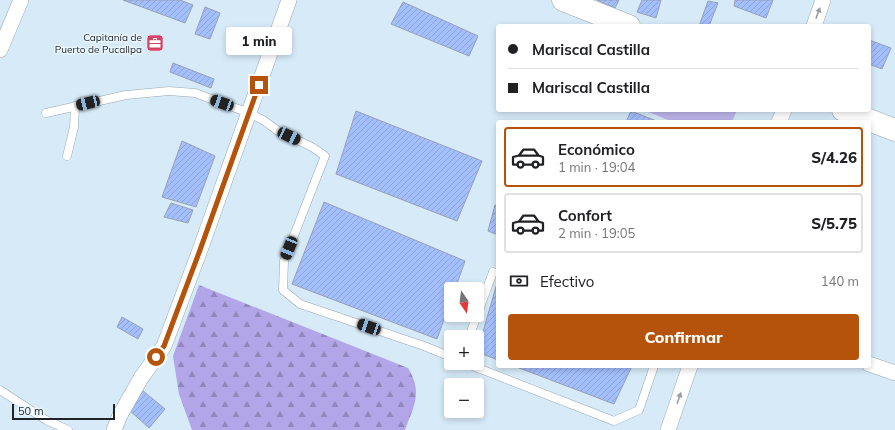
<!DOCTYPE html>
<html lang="es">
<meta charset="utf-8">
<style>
:root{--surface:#fff;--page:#f2f2f2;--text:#202124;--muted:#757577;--line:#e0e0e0;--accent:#b45309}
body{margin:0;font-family:Mulish,sans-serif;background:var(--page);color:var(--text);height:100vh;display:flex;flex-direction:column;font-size:15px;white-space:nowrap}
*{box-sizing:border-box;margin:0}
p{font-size:13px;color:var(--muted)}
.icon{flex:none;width:22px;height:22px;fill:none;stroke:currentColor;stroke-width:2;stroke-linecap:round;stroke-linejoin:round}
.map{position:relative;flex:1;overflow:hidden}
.panel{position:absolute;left:496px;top:120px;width:375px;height:248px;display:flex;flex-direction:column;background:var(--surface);border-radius:4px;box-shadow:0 2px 6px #0003}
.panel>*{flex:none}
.banner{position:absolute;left:496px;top:24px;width:375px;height:88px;border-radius:4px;box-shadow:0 2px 6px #0003;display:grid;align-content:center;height:88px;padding:0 12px;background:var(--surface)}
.needle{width:26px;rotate:166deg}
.controls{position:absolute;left:444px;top:282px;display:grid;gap:8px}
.controls a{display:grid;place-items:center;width:40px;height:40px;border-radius:4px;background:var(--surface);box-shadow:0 2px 6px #0003;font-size:20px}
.scale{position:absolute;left:12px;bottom:10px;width:103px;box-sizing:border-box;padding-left:4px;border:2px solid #1e252a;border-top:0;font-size:11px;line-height:14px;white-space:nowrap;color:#1e252a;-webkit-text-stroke:3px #eaf6fe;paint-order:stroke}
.end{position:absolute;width:18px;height:18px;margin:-9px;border:5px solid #b45309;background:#fff;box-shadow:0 0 0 2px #fff}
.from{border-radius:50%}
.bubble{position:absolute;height:28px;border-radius:4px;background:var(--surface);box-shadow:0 2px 6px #0003;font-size:13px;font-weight:800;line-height:28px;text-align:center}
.car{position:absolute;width:12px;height:24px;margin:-12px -6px;border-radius:5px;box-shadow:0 0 3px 1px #0007;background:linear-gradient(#222 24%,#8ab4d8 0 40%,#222 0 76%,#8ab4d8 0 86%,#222 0)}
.banner b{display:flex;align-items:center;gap:14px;height:38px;font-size:15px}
.banner b+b{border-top:1px solid var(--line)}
.banner i{width:10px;height:10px;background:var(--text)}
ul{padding:7px 0 0;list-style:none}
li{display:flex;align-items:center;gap:12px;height:60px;margin:0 8px 6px;padding:0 4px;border:2px solid var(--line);border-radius:4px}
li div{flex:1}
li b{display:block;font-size:15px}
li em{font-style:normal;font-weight:800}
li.current{border-color:var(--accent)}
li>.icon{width:36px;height:36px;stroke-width:1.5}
.pay{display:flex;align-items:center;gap:10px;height:44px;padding:0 12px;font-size:15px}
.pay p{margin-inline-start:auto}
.primary-button{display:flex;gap:8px;margin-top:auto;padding:8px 12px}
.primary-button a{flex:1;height:46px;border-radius:4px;background:var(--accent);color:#fff;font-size:16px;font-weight:800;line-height:46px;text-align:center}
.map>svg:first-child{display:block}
</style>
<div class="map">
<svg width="895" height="430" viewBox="0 0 895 430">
<defs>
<pattern id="forest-firs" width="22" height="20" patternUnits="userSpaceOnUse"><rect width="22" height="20" fill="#b2a6e8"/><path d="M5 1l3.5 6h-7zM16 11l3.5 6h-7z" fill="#9087bc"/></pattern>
<pattern id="building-hatch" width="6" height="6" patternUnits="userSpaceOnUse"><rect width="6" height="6" fill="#a4bffe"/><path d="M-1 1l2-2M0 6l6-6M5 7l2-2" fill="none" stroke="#8da4da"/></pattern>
</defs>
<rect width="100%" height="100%" fill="#d6eaf8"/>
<path fill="#beb5ea" d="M647,110H737L732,122H673L646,111Z"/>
<path fill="url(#forest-firs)" d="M199,285L408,368C423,393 414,405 405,430H192L179,394L173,356Z"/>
<path fill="url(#building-hatch)" stroke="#98a0b3" d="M123,0H180L193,5L185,23Z
M597,0H619L615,8Z
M642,0H661L656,18L637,12Z
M735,0H773L766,18L734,6Z
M708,1L718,3L709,26H699Z
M403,2L478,36L469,56L391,24Z
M205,7L220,13L210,39L195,34Z
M869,40L891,48L882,69L869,64Z
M173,63L214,79L211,88L170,72Z
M356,111L482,161L457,221L336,174Z
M631,111L659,122H626Z
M182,141L215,156L196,207L162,197Z
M324,202L465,261L455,289H451V300L437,339L292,284Z
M171,203L193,210L188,223L164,217Z
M495,205L498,206V235L488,231Z
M498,280V360L477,352Z
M122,317L143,329L138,339L117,327Z
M514,366H632L614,404Z
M142,390L165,409L149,428L128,409Z"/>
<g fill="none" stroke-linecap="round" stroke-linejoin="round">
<defs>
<path id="service" d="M46,113L126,95L169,91L195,93L249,113L263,120L278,131L312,147L325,156L284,261L283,290L300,304L424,346L451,357
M67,156L74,127L75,106
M469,337L493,272
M465,363L614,421L639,410L654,366
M0,390L46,420L68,430"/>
<path id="minor" d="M814,26L823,0
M0,50L21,0
M779,122L784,110
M869,364L895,373
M114,430L120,415L141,378L164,346L200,250L289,0
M668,430L690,366"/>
<path id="secondary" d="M563,0L629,26
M843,110L895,130"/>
</defs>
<use href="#service" stroke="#95a7b4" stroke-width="9"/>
<use href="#minor" stroke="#95a7b4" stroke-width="16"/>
<use href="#secondary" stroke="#95a7b4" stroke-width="23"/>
<use href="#service" stroke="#fff" stroke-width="8"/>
<use href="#minor" stroke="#fff" stroke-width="15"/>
<use href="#secondary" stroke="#fff" stroke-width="22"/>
</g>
<defs><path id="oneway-solid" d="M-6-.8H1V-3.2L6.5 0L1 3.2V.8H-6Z"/></defs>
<g fill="#9a9d9f">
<use href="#oneway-solid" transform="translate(818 13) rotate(-70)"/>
<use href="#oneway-solid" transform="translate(679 398) rotate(-71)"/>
</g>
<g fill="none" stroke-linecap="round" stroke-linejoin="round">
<path stroke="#b45309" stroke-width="5" d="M156,357L164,346L200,250L259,85"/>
</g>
<defs>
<symbol id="office-square" viewBox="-11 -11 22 22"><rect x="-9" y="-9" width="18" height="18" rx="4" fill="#d44565" stroke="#eaf6fe"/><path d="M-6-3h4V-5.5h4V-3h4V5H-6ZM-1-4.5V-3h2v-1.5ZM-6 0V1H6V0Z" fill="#fff"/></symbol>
</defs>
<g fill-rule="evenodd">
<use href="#office-square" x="145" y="33" width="20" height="20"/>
</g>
<g text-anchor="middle" stroke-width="3" stroke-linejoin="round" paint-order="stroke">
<g font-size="10" fill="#1e252a" stroke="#eaf6fe" text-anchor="end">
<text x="142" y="41">Capitanía de<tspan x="142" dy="12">Puerto de Pucallpa</tspan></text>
</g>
</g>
</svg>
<div class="controls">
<a><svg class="needle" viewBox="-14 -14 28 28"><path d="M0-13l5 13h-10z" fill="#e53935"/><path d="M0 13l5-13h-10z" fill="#757577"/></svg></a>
<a>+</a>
<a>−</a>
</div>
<div class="scale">50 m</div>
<i class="end from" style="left:156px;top:357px"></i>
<i class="end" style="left:259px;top:85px"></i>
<div class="bubble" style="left:226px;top:27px;width:66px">1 min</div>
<i class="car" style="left:88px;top:103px;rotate:257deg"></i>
<i class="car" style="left:222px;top:103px;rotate:290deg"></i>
<i class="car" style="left:289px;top:136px;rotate:115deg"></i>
<i class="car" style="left:289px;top:248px;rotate:202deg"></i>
<i class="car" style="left:369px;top:327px;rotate:289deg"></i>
<div class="banner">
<b><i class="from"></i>Mariscal Castilla</b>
<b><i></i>Mariscal Castilla</b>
</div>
<section class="panel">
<ul>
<li class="current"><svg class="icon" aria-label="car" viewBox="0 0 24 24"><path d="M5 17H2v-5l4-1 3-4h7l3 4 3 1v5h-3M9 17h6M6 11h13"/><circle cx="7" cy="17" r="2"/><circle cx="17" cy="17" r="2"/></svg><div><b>Económico</b><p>1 min · 19:04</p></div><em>S/4.26</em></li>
<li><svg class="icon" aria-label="car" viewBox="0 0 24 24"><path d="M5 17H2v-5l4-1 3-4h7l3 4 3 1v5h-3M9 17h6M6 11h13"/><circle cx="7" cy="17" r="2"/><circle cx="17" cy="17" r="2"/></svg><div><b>Confort</b><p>2 min · 19:05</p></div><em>S/5.75</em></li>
</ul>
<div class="pay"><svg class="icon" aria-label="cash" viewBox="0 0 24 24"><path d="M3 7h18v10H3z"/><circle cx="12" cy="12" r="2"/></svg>Efectivo<p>140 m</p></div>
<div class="primary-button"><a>Confirmar</a></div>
</section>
</div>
